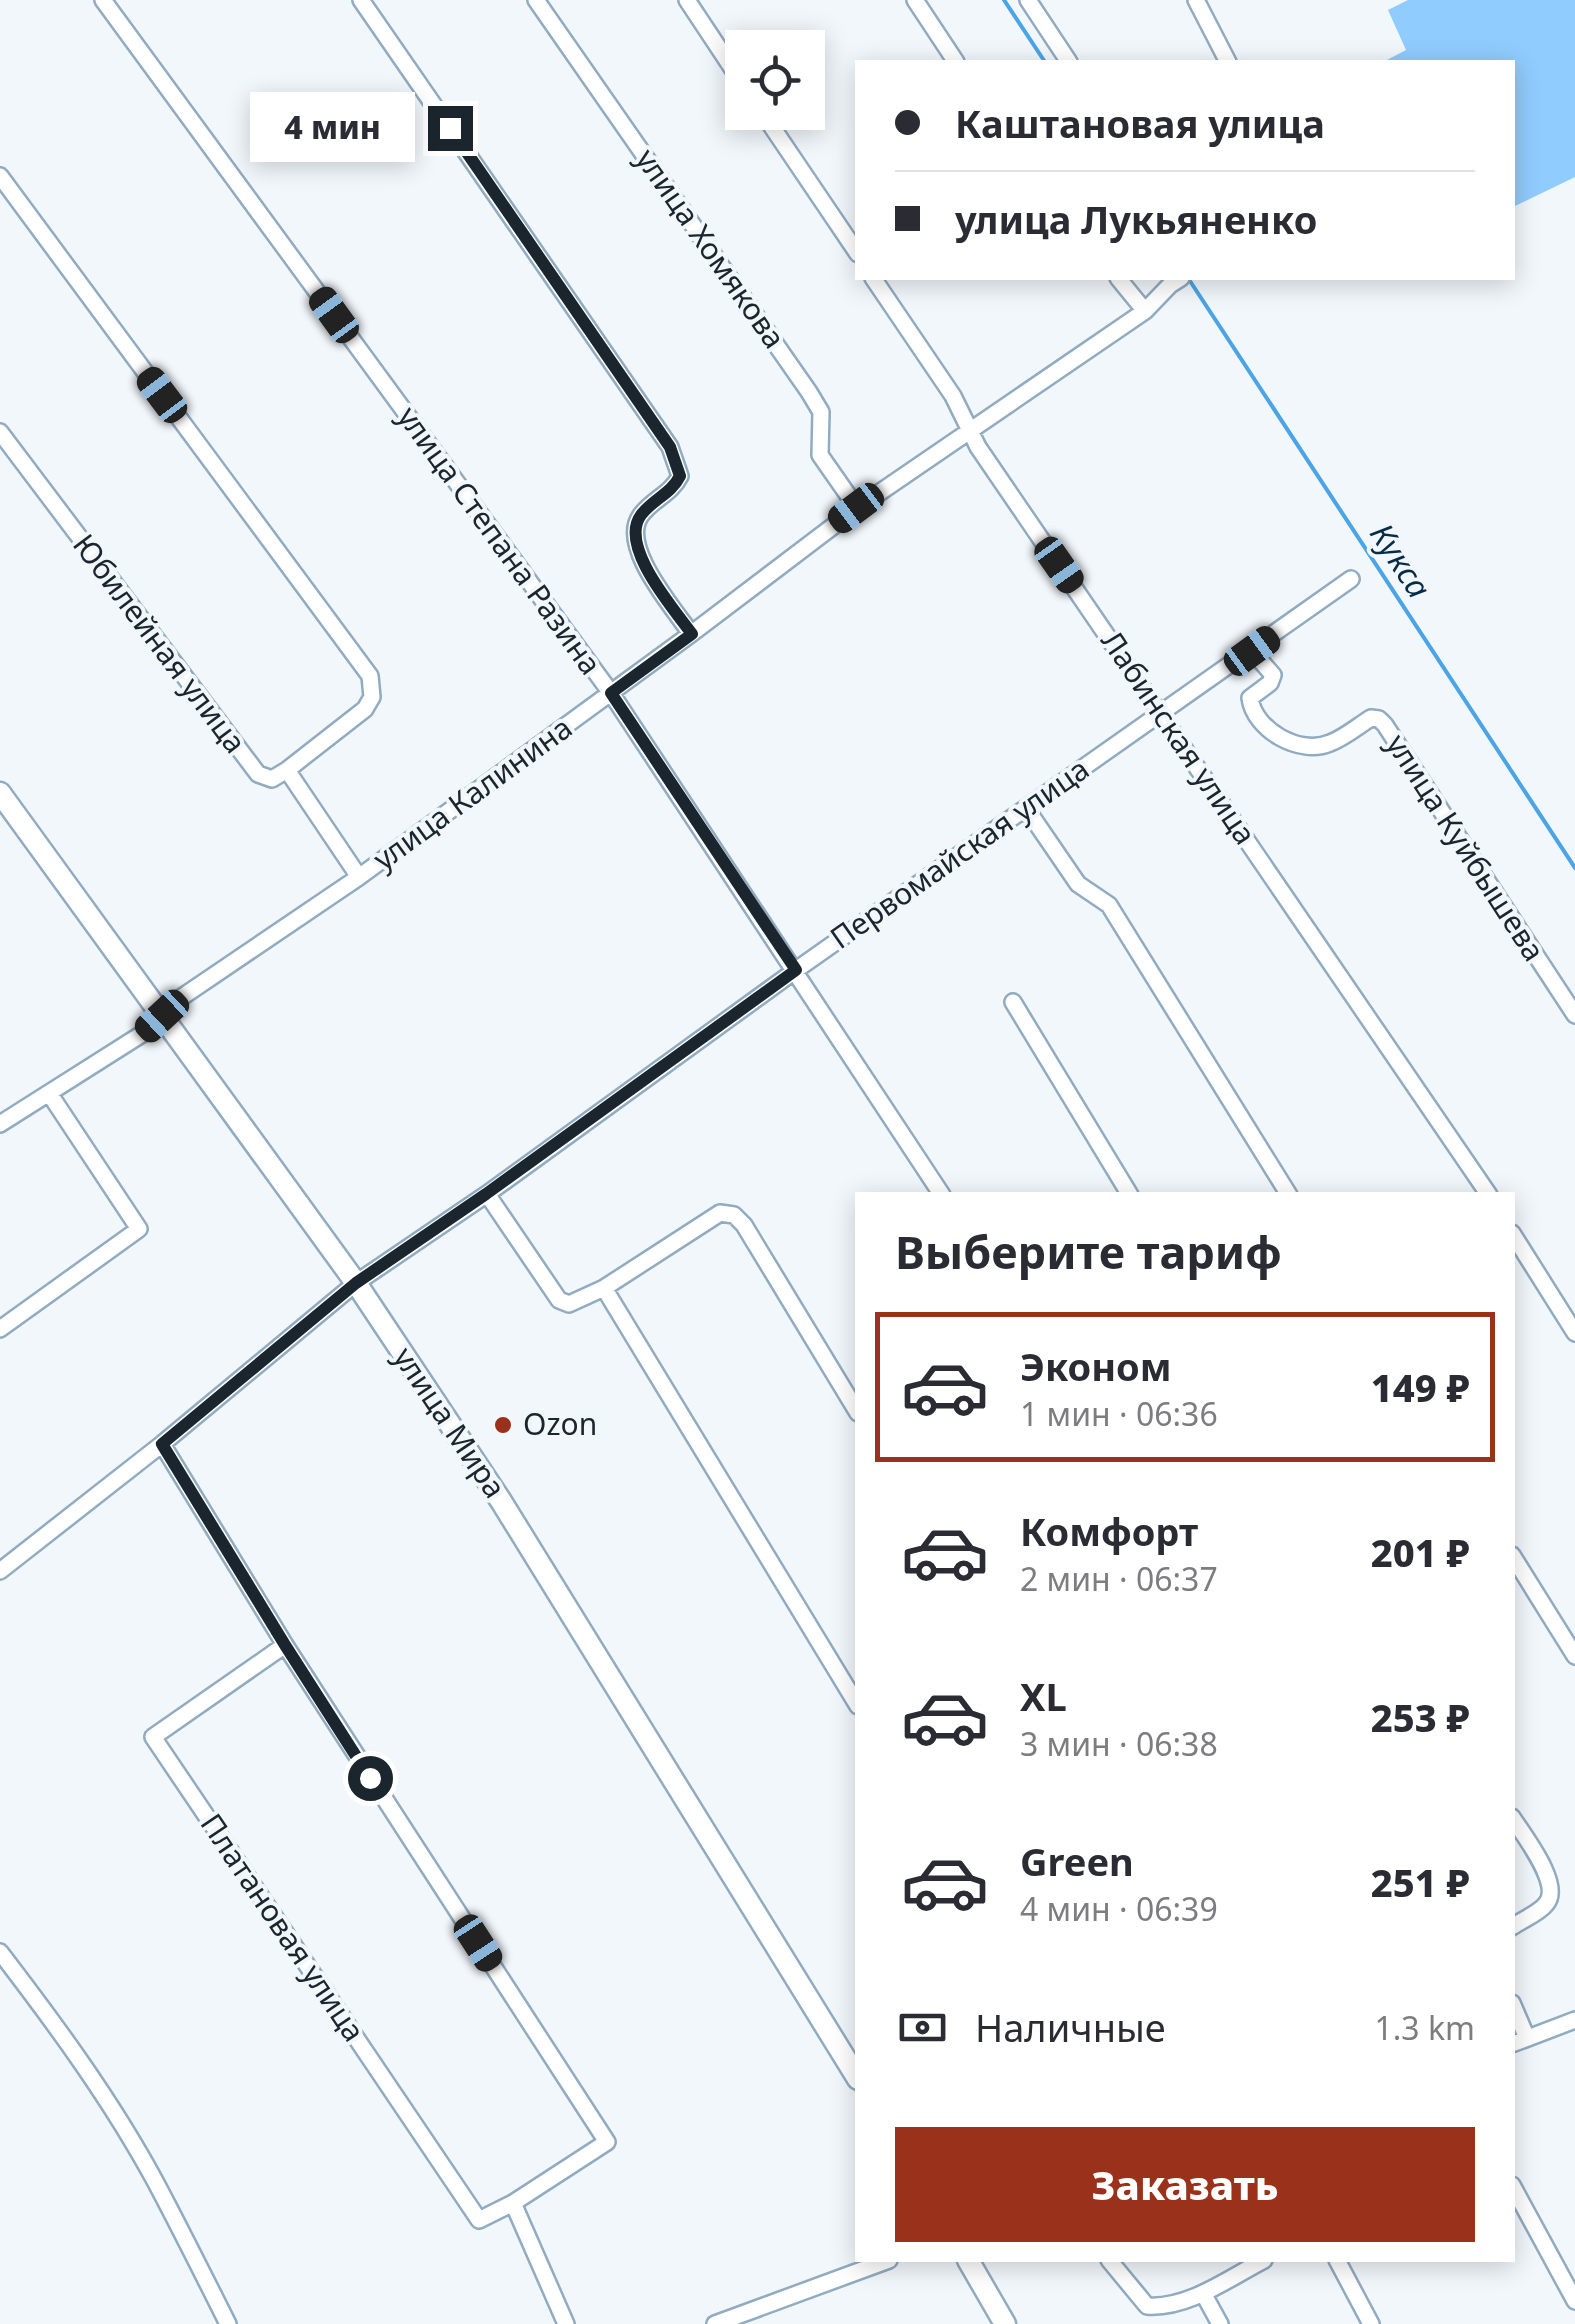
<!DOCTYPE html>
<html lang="ru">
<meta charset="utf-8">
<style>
:root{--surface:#fff;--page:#f2f2f3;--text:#2b2b33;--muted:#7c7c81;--line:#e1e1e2;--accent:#9a311b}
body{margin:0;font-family:"Noto Sans",sans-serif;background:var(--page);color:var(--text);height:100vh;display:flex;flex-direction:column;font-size:38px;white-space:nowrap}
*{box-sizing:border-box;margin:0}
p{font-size:32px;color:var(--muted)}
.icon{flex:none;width:55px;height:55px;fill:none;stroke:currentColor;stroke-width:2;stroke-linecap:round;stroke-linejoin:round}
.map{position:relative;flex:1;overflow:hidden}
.drawer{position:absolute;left:855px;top:1192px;width:660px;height:1070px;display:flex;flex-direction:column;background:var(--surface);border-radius:0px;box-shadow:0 5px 25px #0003}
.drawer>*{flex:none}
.hud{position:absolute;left:855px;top:60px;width:660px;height:220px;border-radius:0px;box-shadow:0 5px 25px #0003;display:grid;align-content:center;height:220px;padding:0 40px;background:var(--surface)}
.controls{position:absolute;left:725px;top:30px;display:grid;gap:20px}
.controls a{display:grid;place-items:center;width:100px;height:100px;border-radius:0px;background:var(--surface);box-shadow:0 5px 25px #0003;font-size:50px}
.end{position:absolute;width:45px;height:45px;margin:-22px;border:12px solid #1a252d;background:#fff;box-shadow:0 0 0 5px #fff}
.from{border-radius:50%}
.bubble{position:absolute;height:70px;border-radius:0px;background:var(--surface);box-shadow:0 5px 25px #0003;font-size:32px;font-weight:800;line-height:70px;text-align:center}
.car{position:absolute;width:30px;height:60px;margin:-30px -15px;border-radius:12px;box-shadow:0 0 8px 2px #0007;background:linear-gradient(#222 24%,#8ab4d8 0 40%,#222 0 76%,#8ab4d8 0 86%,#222 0)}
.hud b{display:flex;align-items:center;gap:35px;height:95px;font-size:38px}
.hud b+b{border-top:2px solid var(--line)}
.hud i{width:25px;height:25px;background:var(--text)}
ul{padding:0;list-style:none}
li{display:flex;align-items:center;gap:30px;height:150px;margin:0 20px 15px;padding:0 20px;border:5px solid transparent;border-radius:0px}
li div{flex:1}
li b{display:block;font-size:38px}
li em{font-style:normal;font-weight:800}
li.on{border-color:var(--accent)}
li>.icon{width:90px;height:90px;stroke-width:1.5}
h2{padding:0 40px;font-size:45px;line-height:120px}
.pay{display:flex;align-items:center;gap:25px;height:110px;padding:0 40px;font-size:38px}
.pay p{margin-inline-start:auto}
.cta{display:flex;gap:20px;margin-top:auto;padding:20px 40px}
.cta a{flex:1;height:115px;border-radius:0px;background:var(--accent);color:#fff;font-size:40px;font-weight:800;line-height:115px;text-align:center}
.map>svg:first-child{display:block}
</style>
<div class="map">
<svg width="1575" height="2324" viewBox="0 0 1575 2324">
<rect width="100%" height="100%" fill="#f2f7fc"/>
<path fill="#90ccfd" d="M1408,0H1575V177L1513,207L1512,62H1383L1406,50L1388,10Z"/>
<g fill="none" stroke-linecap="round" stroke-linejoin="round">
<path stroke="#4ba4e6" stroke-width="4" d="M1004,0L1045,62
M1188,278L1575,868"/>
<defs>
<path id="minor" d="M103,0L611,693L942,1195
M361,0L670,447L680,476C671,494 653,499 641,515C618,546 674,608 691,634
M536,0L809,392L821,412L820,455L857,508
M687,0L742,83
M915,0L956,62
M1028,0L1069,62
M1196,0L1228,62
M762,112L858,254
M0,176L370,676L372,697L365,709L287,770
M873,278L953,396L978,447L1489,1195
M1118,278L1145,311
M0,432L258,774L272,779L287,770L359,877
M1252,651L1273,675L1270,683L1250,698C1254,730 1300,756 1330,743C1344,738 1358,726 1371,718L1379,719L1385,725L1575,1015
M1026,808L1078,884L1109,905L1289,1195
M1013,1002L1130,1195
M0,1124L142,1034L179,999L359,877L691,634L857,508L1145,311L1170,285L1181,278
M487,1194L559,1300L569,1304L604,1288L720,1213L734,1215L744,1225L858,1413
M1512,1233L1575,1333
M604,1288L858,1706
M0,1329L139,1229L49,1093
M162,1444L285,1645L607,2142L513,2203L566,2324
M1512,1555L1575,1656
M0,1571L162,1444L356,1283L487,1194L796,970L1351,579
M285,1645L153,1737L479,2220L513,2203
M1512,1817C1524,1836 1563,1885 1546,1904C1538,1914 1523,1919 1512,1927
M0,1952C56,2025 111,2100 155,2181C180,2228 204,2276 228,2324
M1512,2003L1527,2038
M1512,2044L1575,2020
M1512,2185L1575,2301
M1109,2260L1147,2306C1188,2309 1229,2278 1264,2260
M1337,2260L1371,2324
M1203,2293L1220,2324
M715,2324L889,2260"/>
<path id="major" d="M0,793L356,1283L501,1501L858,2079
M968,2260L1005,2324"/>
</defs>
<use href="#minor" stroke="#91abc1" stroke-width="20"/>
<use href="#major" stroke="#91abc1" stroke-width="25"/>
<use href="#minor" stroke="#fff" stroke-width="15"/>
<use href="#major" stroke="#fff" stroke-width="20"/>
</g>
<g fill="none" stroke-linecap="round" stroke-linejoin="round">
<path stroke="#1a252d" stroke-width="12" d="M370,1778L285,1645L162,1444L356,1283L486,1194L796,970L611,693L692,634C674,609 618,546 641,515C653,499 671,494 680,476L670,447L450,128"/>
</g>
<circle fill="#9a311b" stroke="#f2f7fc" stroke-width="4" cx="503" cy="1425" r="10"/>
<g text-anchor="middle" stroke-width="8" stroke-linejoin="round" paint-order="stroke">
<g font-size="30" fill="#1a252d" stroke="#f2f7fc">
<text transform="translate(710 249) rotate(55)" y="10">улица Хомякова</text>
<text transform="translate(499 541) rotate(54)" y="10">улица Степана Разина</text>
<text transform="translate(159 644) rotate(53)" y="10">Юбилейная улица</text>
<text transform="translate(1178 738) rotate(56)" y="10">Лабинская улица</text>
<text transform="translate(473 794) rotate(-36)" y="10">улица Калинина</text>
<text transform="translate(1465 848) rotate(57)" y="10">улица Куйбышева</text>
<text transform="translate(960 854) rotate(-35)" y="10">Первомайская улица</text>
<text transform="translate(449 1423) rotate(56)" y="10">улица Мира</text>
<text transform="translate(282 1928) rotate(56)" y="10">Платановая улица</text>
</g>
<g font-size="30" fill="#1a252d" stroke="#f2f7fc" text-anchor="start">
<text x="523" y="1435">Ozon</text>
</g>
<g font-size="32" font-style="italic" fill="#062d47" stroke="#f2f7fc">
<text transform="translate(1400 561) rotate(57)" y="11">Кукса</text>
</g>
</g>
</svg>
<div class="controls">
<a><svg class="icon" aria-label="locate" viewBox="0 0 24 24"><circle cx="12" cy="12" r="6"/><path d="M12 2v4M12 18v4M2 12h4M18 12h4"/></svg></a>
</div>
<i class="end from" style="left:370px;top:1778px"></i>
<i class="end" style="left:450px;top:128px"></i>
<div class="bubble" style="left:250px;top:92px;width:165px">4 мин</div>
<i class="car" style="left:334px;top:315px;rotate:324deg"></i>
<i class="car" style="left:162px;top:395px;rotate:323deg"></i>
<i class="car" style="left:856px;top:508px;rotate:233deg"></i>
<i class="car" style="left:1059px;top:565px;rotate:145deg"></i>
<i class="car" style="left:1252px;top:651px;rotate:54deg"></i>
<i class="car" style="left:162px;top:1016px;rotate:227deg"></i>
<i class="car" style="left:478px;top:1943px;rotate:147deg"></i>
<div class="hud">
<b><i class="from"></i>Каштановая улица</b>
<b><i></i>улица Лукьяненко</b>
</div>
<section class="drawer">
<h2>Выберите тариф</h2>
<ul>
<li class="on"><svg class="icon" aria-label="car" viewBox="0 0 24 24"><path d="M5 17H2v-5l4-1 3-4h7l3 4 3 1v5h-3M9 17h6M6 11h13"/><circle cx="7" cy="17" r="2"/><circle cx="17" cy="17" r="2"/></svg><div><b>Эконом</b><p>1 мин · 06:36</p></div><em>149 ₽</em></li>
<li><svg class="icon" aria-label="car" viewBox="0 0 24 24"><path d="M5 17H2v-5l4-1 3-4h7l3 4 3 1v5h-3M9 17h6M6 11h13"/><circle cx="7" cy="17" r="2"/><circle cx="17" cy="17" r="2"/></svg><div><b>Комфорт</b><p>2 мин · 06:37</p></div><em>201 ₽</em></li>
<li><svg class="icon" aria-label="car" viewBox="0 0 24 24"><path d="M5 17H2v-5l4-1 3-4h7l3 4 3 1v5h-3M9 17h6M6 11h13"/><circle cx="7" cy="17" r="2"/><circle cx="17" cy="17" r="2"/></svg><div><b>XL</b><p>3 мин · 06:38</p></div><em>253 ₽</em></li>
<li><svg class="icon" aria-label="car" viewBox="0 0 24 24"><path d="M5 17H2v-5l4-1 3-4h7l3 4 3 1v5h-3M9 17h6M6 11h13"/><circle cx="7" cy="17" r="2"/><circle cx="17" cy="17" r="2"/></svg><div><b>Green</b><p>4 мин · 06:39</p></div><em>251 ₽</em></li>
</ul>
<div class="pay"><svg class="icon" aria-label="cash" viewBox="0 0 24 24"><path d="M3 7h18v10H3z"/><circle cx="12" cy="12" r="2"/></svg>Наличные<p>1.3 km</p></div>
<div class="cta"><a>Заказать</a></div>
</section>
</div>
